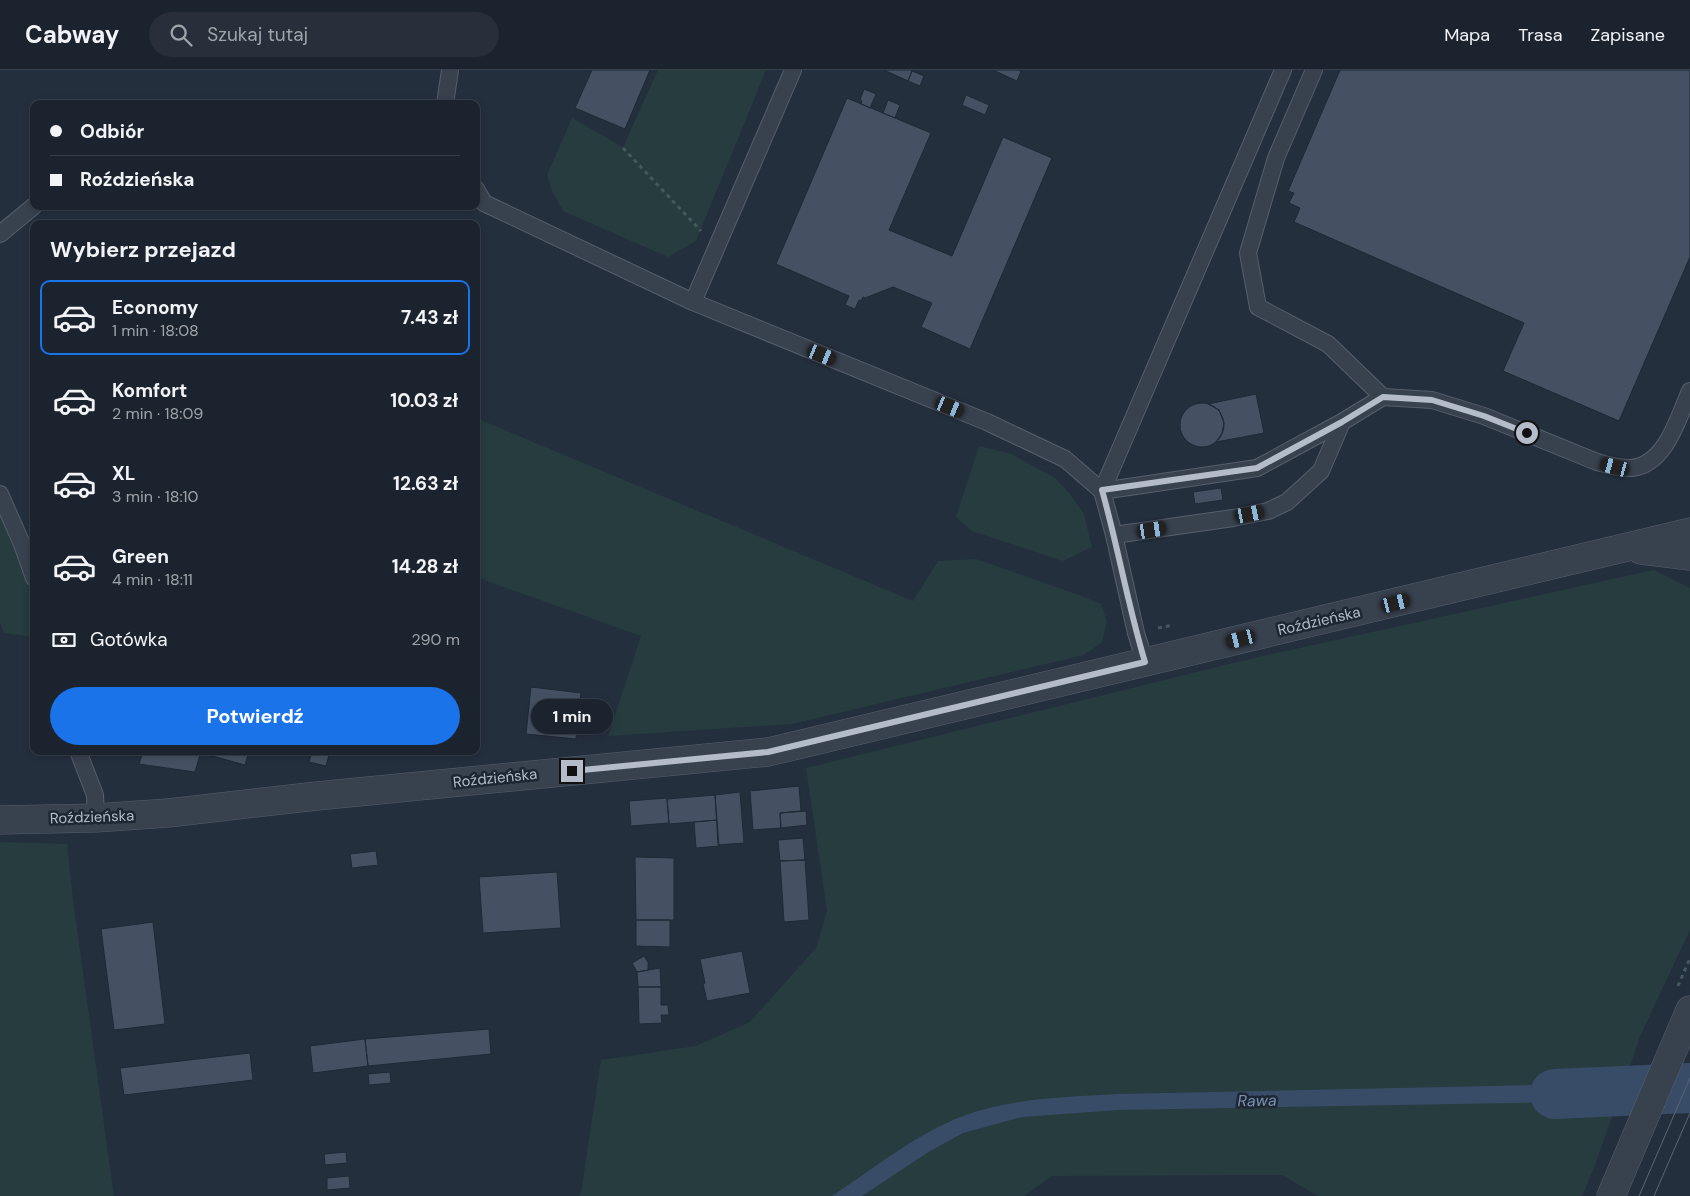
<!DOCTYPE html>
<html lang="pl">
<meta charset="utf-8">
<style>
:root{--surface:#1b232e;--page:#282f3a;--text:#f1f3f6;--muted:#a0a4aa;--line:#39404a;--accent:#1a73e8}
body{margin:0;font-family:"DM Sans",sans-serif;background:var(--page);color:var(--text);height:100vh;display:flex;flex-direction:column;font-size:19px;white-space:nowrap}
*{box-sizing:border-box;margin:0}
p{font-size:16px;color:var(--muted)}
.icon{flex:none;width:28px;height:28px;fill:none;stroke:currentColor;stroke-width:2;stroke-linecap:round;stroke-linejoin:round}
.map{position:relative;flex:1;overflow:hidden}
.drawer{position:absolute;left:30px;top:150px;width:450px;height:535px;display:flex;flex-direction:column;background:var(--surface);border-radius:10px;box-shadow:0 2px 8px #0003,0 0 0 1px var(--line)}
.drawer>*{flex:none}
.hud{position:absolute;left:30px;top:30px;width:450px;height:110px;border-radius:10px;box-shadow:0 2px 8px #0003,0 0 0 1px var(--line);display:grid;align-content:center;height:110px;padding:0 20px;background:var(--surface)}
.end{position:absolute;width:22px;height:22px;margin:-11px;border:6px solid #b4bcc9;background:#111;box-shadow:0 0 0 2px #111}
.from{border-radius:50%}
.bubble{position:absolute;height:35px;border-radius:18px;background:var(--surface);box-shadow:0 2px 8px #0003,0 0 0 1px var(--line);font-size:16px;font-weight:700;line-height:35px;text-align:center}
.car{position:absolute;width:15px;height:30px;margin:-15px -8px;border-radius:6px;box-shadow:0 0 4px 1px #0007;background:linear-gradient(#222 24%,#8ab4d8 0 40%,#222 0 76%,#8ab4d8 0 86%,#222 0)}
.hud b{display:flex;align-items:center;gap:18px;height:48px;font-size:19px}
.hud b+b{border-top:1px solid var(--line)}
.hud i{width:12px;height:12px;background:var(--text)}
ul{padding:0;list-style:none}
li{display:flex;align-items:center;gap:15px;height:75px;margin:0 10px 8px;padding:0 10px;border:2px solid transparent;border-radius:10px}
li div{flex:1}
li b{display:block;font-size:19px}
li em{font-style:normal;font-weight:700}
li.active{border-color:var(--accent)}
li>.icon{width:45px;height:45px;stroke-width:1.5}
h2{padding:0 20px;font-size:22px;line-height:60px}
.pay{display:flex;align-items:center;gap:12px;height:55px;padding:0 20px;font-size:19px}
.pay p{margin-inline-start:auto}
.button{display:flex;gap:10px;margin-top:auto;padding:10px 20px}
.button a{flex:1;height:58px;border-radius:30px;background:var(--accent);color:#fff;font-size:20px;font-weight:700;line-height:58px;text-align:center}
header{display:flex;align-items:center;gap:30px;box-sizing:border-box;height:70px;padding:0 25px;background:var(--surface);border-bottom:1px solid var(--line)}
header strong{font-size:24px}
nav{display:flex;gap:28px;margin-inline-start:auto;font-size:18px}
.search{width:350px;height:45px;background:var(--page);display:flex;align-items:center;gap:12px;box-sizing:border-box;padding:0 18px;border-radius:28px;color:var(--muted);font-size:19px}
.map>svg:first-child{display:block}
</style>
<header>
<strong>Cabway</strong>
<div class="search"><svg class="icon" aria-label="search" viewBox="0 0 24 24"><circle cx="10" cy="10" r="6"/><path d="M15 15l6 6"/></svg>Szukaj tutaj</div>
<nav><a>Mapa</a><a>Trasa</a><a>Zapisane</a></nav>
</header>
<div class="map">
<svg width="1690" height="1126" viewBox="0 0 1690 1126">
<rect width="100%" height="100%" fill="#242f3e"/>
<path fill="#263c3f" d="M658,0H766L696,171L668,187L563,141L552,121L547,105L572,48L623,77Z
M476,348L913,531L938,491L976,489L1079,525L1101,534L1107,551L1102,572L1084,585L792,654L608,666L641,566L476,507Z
M979,376L1011,384L1055,408L1070,424L1084,444L1092,477L1063,491L972,461L956,447Z
M0,439L34,488V567L4,563L0,552Z
M1654,500L1690,518V860L1641,964L1594,1098L1582,1126H1318L1282,1105L1052,1106L1024,1126H579L581,1122L601,990L696,976L750,952L816,878L827,841L806,698L1254,588Z
M0,772L67,774L73,830L114,1126H0Z"/>
<path fill="#394c67" d="M1629,1013L1620,1031L1118,1040L1022,1047L963,1063L930,1081L862,1126H832C873,1099 916,1064 963,1046C1011,1028 1066,1027 1118,1024Z"/>
<g fill="none" stroke-linecap="round" stroke-linejoin="round">
<path stroke="#394c67" stroke-width="50" d="M1555,1024L1690,1018"/>
</g>
<path fill="#455162" stroke="#1f2835" d="M592,0H650L625,59L575,38Z
M884,0H911L912,1L908,11Z
M993,0H1018L1021,1L1017,11Z
M1340,0H1690V187L1619,351L1503,301L1524,253L1294,152L1300,138L1289,133L1294,123L1288,121Z
M912,1L924,6L920,16L908,11Z
M864,19L876,24L870,38L861,34L862,31L860,30Z
M966,25L989,35L985,45L962,35Z
M847,28L931,63L889,160L952,186L1003,67L1052,88L970,279L921,257L932,233L893,217L865,228L863,227L861,231L859,230L855,239L845,235L849,226L776,194Z
M888,30L900,35L895,48L883,43Z
M1256,324L1264,363L1216,372L1222,363L1224,353L1219,340L1208,334Z
M1180 355a22 22 0 1 1 44 0a22 22 0 1 1-44 0Z
M1221,418L1223,430L1195,434L1193,422Z
M531,617L581,623L576,669L526,664Z
M143,681H201L195,702L139,694Z
M206,681H249L245,695L205,684Z
M312,681H330L326,696L309,692Z
M799,716L801,741L780,743L781,758L753,760L750,721Z
M740,722L744,773L718,775L715,725Z
M715,725L717,750L669,754L667,729Z
M667,728L669,753L631,756L629,731Z
M806,741L807,755L781,758L780,743Z
M717,750L719,776L696,778L694,752Z
M803,768L805,790L780,791L778,770Z
M376,781L378,795L352,798L350,784Z
M635,787L674,788V850H636Z
M805,790L809,850L784,852L780,791Z
M557,802L561,858L483,863L479,807Z
M636,850H670V877L636,876Z
M153,852L165,954L114,960L101,859Z
M742,881L750,923L707,931L703,914L705,913L700,889Z
M644,886L649,894H648V900L637,902L632,893Z
M660,898L661,917H638L637,902Z
M638,917H661V935H668L669,945H661L662,953L639,954Z
M489,959L491,984L368,996L365,969Z
M365,969L368,996L313,1003L310,976Z
M250,983L253,1010L124,1025L120,998Z
M390,1002L391,1013L369,1015L368,1004Z
M346,1082L347,1093L325,1095L324,1084Z
M349,1106L350,1118L327,1120V1108Z"/>
<g fill="none" stroke-linecap="round" stroke-linejoin="round">
<defs>
<path id="service" d="M1314,0L1276,88L1248,183L1258,237L1328,274L1383,327
M445,34L450,0
M476,119L484,133L693,232L987,352L1065,389L1102,421L1114,465L1136,563L1145,592
M0,164L34,136
M693,232L793,0
M1102,421L1257,398L1342,352L1383,327L1432,330L1484,346L1597,392C1608,395 1620,399 1632,398C1666,394 1678,348 1690,321
M1102,421L1283,0
M0,424L22,474L34,508
M1114,465L1233,448L1268,441L1287,432L1321,401L1342,352
M78,681L95,725L96,748"/>
<path id="minor" d="M1641,480L1690,486
M0,750L96,748L168,743L317,726L768,682L1690,462"/>
<path id="tertiary" d="M1611,1126L1690,940"/>
</defs>
<use href="#service" stroke="#565f6c" stroke-width="18"/>
<use href="#minor" stroke="#565f6c" stroke-width="29"/>
<use href="#tertiary" stroke="#565f6c" stroke-width="29"/>
<path stroke="#44595c" stroke-width="3" stroke-dasharray="4 4" stroke-linecap="butt" d="M623,78L701,161
M1158,558L1174,555
M1678,916L1690,888"/>
<use href="#service" stroke="#38414e" stroke-width="16"/>
<use href="#minor" stroke="#38414e" stroke-width="28"/>
<use href="#tertiary" stroke="#38414e" stroke-width="28"/>
<path stroke="#5a6575" stroke-width="1" d="M1639,1126L1690,1008
M1654,1126L1690,1043"/>
</g>
<g fill="none" stroke-linecap="round" stroke-linejoin="round">
<path stroke="#b4bcc9" stroke-width="6" d="M572,701L768,682L1145,592C1128,536 1118,477 1102,420L1257,398L1342,352L1383,327L1432,330L1484,346L1527,363"/>
</g>
<g text-anchor="middle" stroke-width="5" stroke-linejoin="round" paint-order="stroke">
<g font-size="15" fill="#b4bcc9" stroke="#1d2633">
<text transform="translate(1319 551) rotate(-13)" y="5">Roździeńska</text>
<text transform="translate(495 708) rotate(-6)" y="5">Roździeńska</text>
<text transform="translate(92 747) rotate(-2)" y="5">Roździeńska</text>
</g>
<g font-size="16" font-style="italic" fill="#7c92b1" stroke="#1d2633">
<text transform="translate(1257 1030) rotate(-1)" y="6">Rawa</text>
</g>
</g>
</svg>
<i class="end from" style="left:1527px;top:363px"></i>
<i class="end" style="left:572px;top:701px"></i>
<div class="bubble" style="left:531px;top:629px;width:82px">1 min</div>
<i class="car" style="left:822px;top:285px;rotate:112deg"></i>
<i class="car" style="left:950px;top:337px;rotate:112deg"></i>
<i class="car" style="left:1615px;top:397px;rotate:285deg"></i>
<i class="car" style="left:1250px;top:444px;rotate:79deg"></i>
<i class="car" style="left:1152px;top:460px;rotate:81deg"></i>
<i class="car" style="left:1396px;top:533px;rotate:76deg"></i>
<i class="car" style="left:1241px;top:569px;rotate:256deg"></i>
<div class="hud">
<b><i class="from"></i>Odbiór</b>
<b><i></i>Roździeńska</b>
</div>
<section class="drawer">
<h2>Wybierz przejazd</h2>
<ul>
<li class="active"><svg class="icon" aria-label="car" viewBox="0 0 24 24"><path d="M5 17H2v-5l4-1 3-4h7l3 4 3 1v5h-3M9 17h6M6 11h13"/><circle cx="7" cy="17" r="2"/><circle cx="17" cy="17" r="2"/></svg><div><b>Economy</b><p>1 min · 18:08</p></div><em>7.43 zł</em></li>
<li><svg class="icon" aria-label="car" viewBox="0 0 24 24"><path d="M5 17H2v-5l4-1 3-4h7l3 4 3 1v5h-3M9 17h6M6 11h13"/><circle cx="7" cy="17" r="2"/><circle cx="17" cy="17" r="2"/></svg><div><b>Komfort</b><p>2 min · 18:09</p></div><em>10.03 zł</em></li>
<li><svg class="icon" aria-label="car" viewBox="0 0 24 24"><path d="M5 17H2v-5l4-1 3-4h7l3 4 3 1v5h-3M9 17h6M6 11h13"/><circle cx="7" cy="17" r="2"/><circle cx="17" cy="17" r="2"/></svg><div><b>XL</b><p>3 min · 18:10</p></div><em>12.63 zł</em></li>
<li><svg class="icon" aria-label="car" viewBox="0 0 24 24"><path d="M5 17H2v-5l4-1 3-4h7l3 4 3 1v5h-3M9 17h6M6 11h13"/><circle cx="7" cy="17" r="2"/><circle cx="17" cy="17" r="2"/></svg><div><b>Green</b><p>4 min · 18:11</p></div><em>14.28 zł</em></li>
</ul>
<div class="pay"><svg class="icon" aria-label="cash" viewBox="0 0 24 24"><path d="M3 7h18v10H3z"/><circle cx="12" cy="12" r="2"/></svg>Gotówka<p>290 m</p></div>
<div class="button"><a>Potwierdź</a></div>
</section>
</div>
